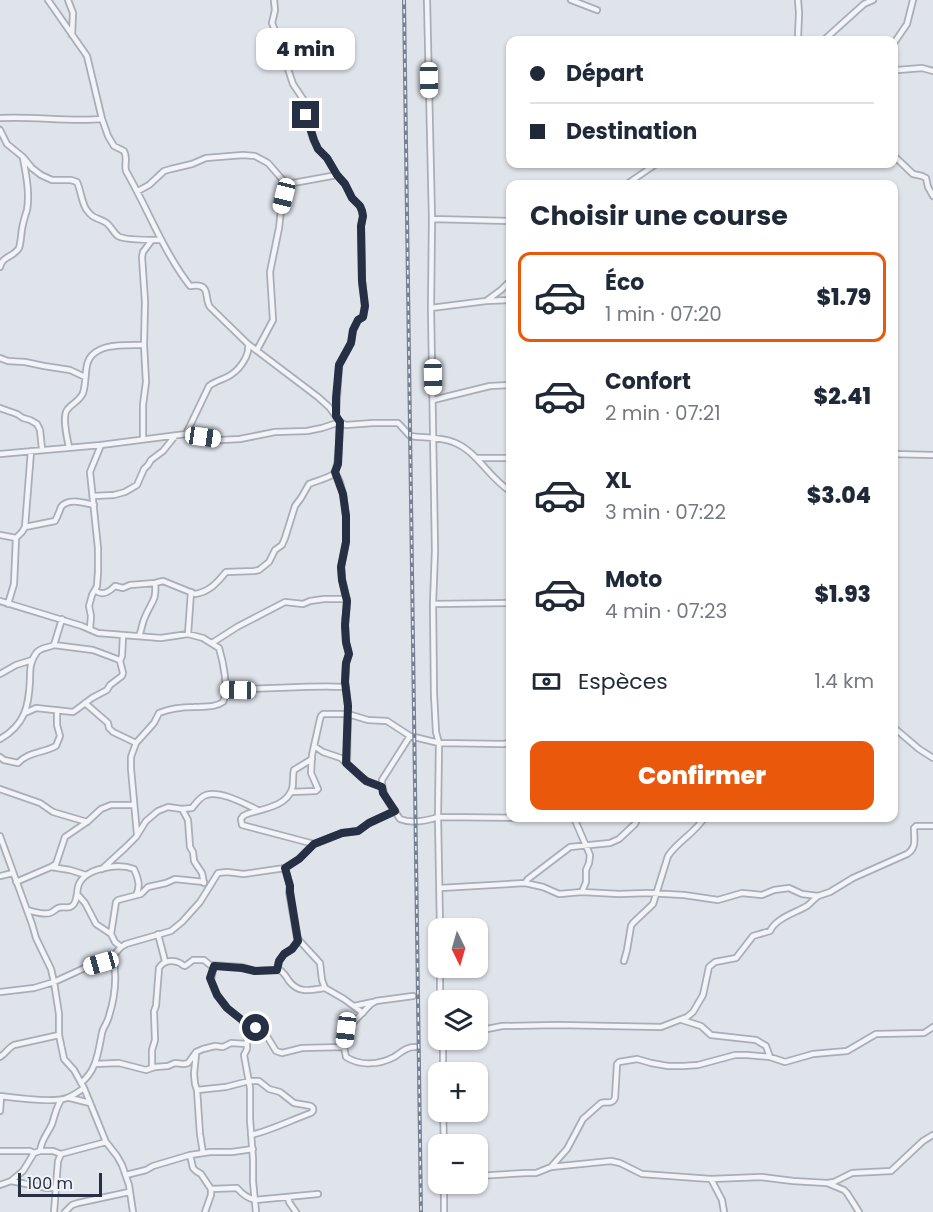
<!DOCTYPE html>
<html lang="fr">
<meta charset="utf-8">
<style>
:root{--surface:#fff;--page:#f6f6f7;--text:#1f2937;--muted:#747a83;--line:#e0e1e3;--accent:#ea580c}
body{margin:0;font-family:Poppins,sans-serif;background:var(--page);color:var(--text);height:100vh;display:flex;flex-direction:column;font-size:22px;white-space:nowrap}
*{box-sizing:border-box;margin:0}
p{font-size:20px;color:var(--muted)}
.icon{flex:none;width:33px;height:33px;fill:none;stroke:currentColor;stroke-width:2;stroke-linecap:round;stroke-linejoin:round}
.map{position:relative;flex:1;overflow:hidden}
.details{position:absolute;left:506px;top:180px;width:392px;height:642px;display:flex;flex-direction:column;background:var(--surface);border-radius:12px;box-shadow:0 2px 4px #0004}
.details>*{flex:none}
.hud{position:absolute;left:506px;top:36px;width:392px;height:132px;border-radius:12px;box-shadow:0 2px 4px #0004;display:grid;align-content:center;height:132px;padding:0 24px;background:var(--surface)}
.needle{width:39px;rotate:175deg}
.tools{position:absolute;left:428px;top:918px;display:grid;gap:12px}
.tools a{display:grid;place-items:center;width:60px;height:60px;border-radius:12px;background:var(--surface);box-shadow:0 2px 4px #0004;font-size:30px}
.scale{position:absolute;left:18px;bottom:15px;width:84px;box-sizing:border-box;padding-left:6px;border:3px solid #262f43;border-top:0;font-size:16px;line-height:21px;white-space:nowrap;color:#262f43;-webkit-text-stroke:4px #eff2f7;paint-order:stroke}
.end{position:absolute;width:27px;height:27px;margin:-14px;border:8px solid #262f43;background:#fff;box-shadow:0 0 0 3px #fff}
.from{border-radius:50%}
.bubble{position:absolute;height:42px;border-radius:12px;background:var(--surface);box-shadow:0 2px 4px #0004;font-size:20px;font-weight:800;line-height:42px;text-align:center}
.car{position:absolute;width:18px;height:36px;margin:-18px -9px;border-radius:8px;box-shadow:0 0 4px 2px #0007;background:linear-gradient(#fff 24%,#345 0 40%,#fff 0 76%,#345 0 86%,#fff 0)}
.hud b{display:flex;align-items:center;gap:21px;height:57px;font-size:22px}
.hud b+b{border-top:2px solid var(--line)}
.hud i{width:15px;height:15px;background:var(--text)}
ul{padding:0;list-style:none}
li{display:flex;align-items:center;gap:18px;height:90px;margin:0 12px 9px;padding:0 12px;border:3px solid transparent;border-radius:12px}
li div{flex:1}
li b{display:block;font-size:22px}
li em{font-style:normal;font-weight:800}
li.on{border-color:var(--accent)}
li>.icon{width:54px;height:54px;stroke-width:1.5}
h2{padding:0 24px;font-size:27px;line-height:72px}
.pay{display:flex;align-items:center;gap:15px;height:66px;padding:0 24px;font-size:22px}
.pay p{margin-inline-start:auto}
.button{display:flex;gap:12px;margin-top:auto;padding:12px 24px}
.button a{flex:1;height:69px;border-radius:12px;background:var(--accent);color:#fff;font-size:24px;font-weight:800;line-height:69px;text-align:center}
.map>svg:first-child{display:block}
</style>
<div class="map">
<svg width="933" height="1212" viewBox="0 0 933 1212">
<rect width="100%" height="100%" fill="#dfe3ea"/>
<g fill="none" stroke-linecap="round" stroke-linejoin="round">
<defs>
<path id="minor" d="M48,0L87,56L102,119L108,136L114,146L124,151C128,158 124,164 126,171C148,209 163,251 190,286C193,286 197,285 200,286C209,288 205,300 210,307L248,344L318,397L329,407L340,422L346,425L373,423H398L400,425L410,436C423,438 440,437 453,442C476,450 489,478 510,491
M68,0L73,13L72,35
M274,0L275,10L272,23L276,33V43L287,66L293,84L303,99L306,115L313,139L318,149L327,158L337,175L345,184L352,198L360,206L362,211L363,216L361,226L362,281L365,306L363,317L358,320L353,330L351,343L339,365L336,416
M427,0L432,219L431,308L435,551L433,604L434,694L436,732L439,743L438,817L440,928
M571,0L597,10
M798,0L799,13L798,37
M824,40L864,4L873,0
M892,46L907,24L913,0
M892,68L898,70L922,68L933,71
M0,118C34,116 68,122 102,119
M0,130L7,144L23,157L32,168L41,175L52,180H71L77,182C81,191 81,200 86,209C93,219 96,217 105,222C111,225 113,233 118,236C123,240 153,240 160,240
M892,154L913,174L922,176L926,178L928,187L933,196
M627,184L656,164
M138,191L149,185L164,171L171,169L192,164L206,158L243,155L255,156L268,163L288,186
M432,219L510,221
M0,267C2,256 14,257 19,248C21,242 21,235 22,229C23,223 25,216 27,210C30,193 26,174 23,158
M486,301L510,300
M431,308L486,301L501,290L510,281
M257,350L273,320L270,272L279,228L281,210L288,186L293,183L337,175
M0,358L8,361L25,362L44,366L70,370L85,377
M433,400L490,386L510,385
M0,408L17,414L23,418L30,420L37,424L40,430L42,449
M143,439V405L146,382L144,345L145,302L142,257L143,252L152,240
M69,447C67,438 62,417 67,410C72,403 80,401 83,393C86,384 85,374 87,365C92,342 126,345 144,345
M0,454L101,445L186,434L209,386C217,380 226,379 232,374C241,368 250,354 248,344
M892,454L933,455
M477,458H510
M335,472L340,482L343,494L346,516V542L341,567L342,580L347,601L345,625L346,643L349,654L346,663L345,682L348,706L347,763
M93,496L114,495L125,492L137,485L144,469L148,465L151,460L163,451L175,436
M25,527L55,521C58,516 59,512 61,507C68,497 85,503 94,505
M0,535L16,538L22,532L25,527L31,451
M96,591C103,596 109,592 115,586L123,588L130,585L155,583L163,581L195,594C209,592 217,583 226,572L254,571L259,570L269,562L275,550L282,545L285,538L295,506L301,498L309,484C316,481 325,479 332,475C340,470 339,433 340,422L322,428L307,431L275,432L240,439L221,440L186,434
M0,601L82,626L98,633L161,638L188,634L203,638L219,648C223,661 229,689 223,702C214,708 205,706 194,707C182,707 169,709 159,713L154,723L136,743L131,757V769L137,834
M8,604L14,584L16,538
M433,604L510,603
M90,629L91,616L89,606L92,595L97,586L98,572V548L90,472L101,445
M188,634L191,592
M139,636C142,629 142,623 145,617C151,602 157,601 155,583
M212,643L237,627L285,602L303,604L310,601L324,599H347
M54,645L93,650L117,659L120,661
M0,674L16,665L32,660
M226,689C266,690 306,685 345,687
M85,703L108,723L109,728L113,732L136,743
M25,713L36,708L73,712L76,710L92,698L107,690L110,685L122,676L123,673L120,661L122,656L123,636
M892,726L919,749L933,758
M410,736L382,780C381,795 392,807 400,819C412,824 426,821 438,817L525,818
M0,739C25,725 29,706 30,679C30,669 30,661 37,652C42,647 48,648 54,645L62,619
M314,746L323,752L341,758L362,778L369,782L382,787
M0,757L4,760L18,763C28,752 43,753 56,746L60,736L57,725V710
M312,759L294,770C292,777 294,783 292,789C286,807 262,809 247,814L243,816L241,819L242,825L314,844
M0,789L40,803L53,812L87,822
M291,792L316,791L318,789L311,773L312,755L320,719L321,716L323,714H348L368,720L387,721L410,736L439,743L503,744L510,743
M182,809L188,820L190,847L193,852L194,861L202,873L204,883
M574,818L590,855L589,863L586,870V882L582,892
M0,836L32,924L36,938L51,969L54,982L59,1014V1035L64,1059L74,1070L84,1088L106,1142L117,1156L122,1165L129,1185L133,1212
M51,867L70,870L86,875
M285,868L290,886L289,892L297,938L320,963L322,980L325,988L344,999L363,1013
M102,869L126,847L136,837L146,821L158,811L168,807L182,809L192,808C196,803 200,797 206,795C220,790 245,804 258,810
M0,876L13,873
M16,882L51,867L56,864L65,837L87,822L101,809L111,805H134
M525,883L528,879L570,847L610,843L619,839L635,824L638,818
M440,888L525,883L543,887L559,894L582,892L619,894L648,893L684,895L718,900L742,893L762,895L774,890L789,888L802,894L818,896L830,892L853,878L907,854C917,848 914,839 914,828L916,826H933
M77,894L85,903L96,924L111,934L115,942L121,947
M27,910C35,912 43,915 50,913C53,912 56,909 58,908C63,906 68,909 72,906C78,902 76,891 79,884C86,868 118,863 134,869C138,878 141,886 136,895
M111,934L116,902L118,900L141,894L148,887L166,883L175,879L204,882
M158,934L165,961
M624,961L627,950L631,926L633,923L653,904L668,856C678,841 695,833 704,818
M214,966L211,980L217,995L227,1008L242,1020L248,1028
M440,968V1000
M277,970L279,961L284,954L292,949L298,941
M0,992L34,988L54,982L89,966L101,963L113,956L121,947L126,944L171,931L182,922L200,902L218,873L227,872L244,874L285,868L299,859L314,844L342,833L358,831L369,823L395,811
M413,996L376,1001L371,1004L346,1030L344,1047L346,1057C360,1066 379,1065 394,1057C402,1052 406,1047 415,1047
M354,1006L373,1002
M682,1020L701,1026L711,1035L756,1040L766,1046L770,1057
M477,1031L502,1026L558,1025L661,1027L687,1017L693,1012L703,995L709,967L715,962L736,958L753,936L770,931C776,918 795,913 807,906C811,903 814,899 818,896
M443,1040V1072
M196,1054L194,1074L195,1084L197,1090L200,1134L203,1153
M0,1057C6,1053 8,1048 14,1045L59,1035
M95,1064L119,1063L146,1070L155,1067L168,1066L175,1063L184,1064L188,1063L196,1052L203,1049L215,1046L223,1047L231,1043L247,1044
M152,1068V1050L155,1040L154,1011L156,1006L159,968C163,961 172,959 180,963C182,964 183,966 185,966C185,966 192,961 193,960H204L210,965L242,967L255,971L280,970C284,973 286,976 289,981C299,994 311,990 325,988
M81,1083C97,1070 98,1052 102,1033C103,1027 108,1022 109,1016C115,997 117,975 113,956
M197,1090L226,1087L249,1081H259L269,1089L280,1092L294,1103L311,1106L313,1108V1111L311,1113C291,1120 272,1130 251,1135
M0,1096C15,1098 54,1103 67,1098C73,1096 78,1092 84,1088
M70,1098L90,1103
M0,1111L1,1097
M443,1112L444,1144
M0,1151H30L34,1153L40,1151H53L61,1154L106,1142
M40,1151C42,1138 47,1135 52,1124C55,1115 56,1108 61,1100
M190,1155L193,1168L196,1171L201,1174L211,1189V1195L205,1212
M551,1167L567,1149L583,1119L601,1103C607,1101 612,1105 615,1098L617,1064L619,1062L637,1059L651,1063L668,1066H683L698,1065L735,1055H747L770,1057L785,1062L813,1054L847,1051L876,1034L924,1033L933,1027
M126,1175L146,1170L153,1166L190,1155L210,1152H232L253,1149
M477,1176L526,1173H536L551,1167L611,1161L620,1163L642,1174L711,1179L761,1177L793,1181L827,1183L844,1190L847,1193L859,1212
M711,1179L722,1200L724,1212
M11,1181L47,1188H55
M827,1183L834,1182L852,1173L891,1171L923,1141L933,1135
M0,1185L11,1181L23,1171L34,1153
M211,1189L237,1188C242,1194 247,1198 255,1200L318,1194
M288,1197L289,1202L296,1212
M54,1212L58,1161L61,1154
M65,1212L72,1205L78,1203L129,1192
M256,1212L253,1182V1159L250,1119V1088L244,1055L247,1049V1032L250,1025L253,1022L256,1028L265,1033L276,1051L282,1053L302,1048L344,1047
M444,1212V1184"/>
</defs>
<use href="#minor" stroke="#a8adb8" stroke-width="8"/>
<use href="#minor" stroke="#f3f4f8" stroke-width="4.5"/>
<defs>
<path id="rail" d="M404,0L421,1212"/>
</defs>
<use href="#rail" stroke="#778095" stroke-width="4"/>
<use href="#rail" stroke="#eff2f7" stroke-width="1.5" stroke-dasharray="4.5" stroke-linecap="butt"/>
</g>
<g fill="none" stroke-linecap="round" stroke-linejoin="round">
<path stroke="#262f43" stroke-width="8" d="M256,1028L253,1022L248,1028L242,1020L227,1008L217,995L210,978L214,966L242,968L255,971L277,970L279,961L284,954L292,949L298,941L290,892V886L285,868L299,859L314,844L342,833L358,831L369,823L395,811L383,793L382,787L366,781L346,763L348,706L345,682L346,663L349,654L346,642L345,625L347,601L342,580L341,567L346,542V516L343,494L335,472L338,464L340,422L336,416V398L339,365L351,343L353,330L358,320L363,317L365,306L362,281L361,226L363,216L362,211L360,206L352,198L345,184L337,175L327,158L318,149L314,140L306,115"/>
</g>
</svg>
<div class="tools">
<a><svg class="needle" viewBox="-14 -14 28 28"><path d="M0-13l5 13h-10z" fill="#e53935"/><path d="M0 13l5-13h-10z" fill="#747a83"/></svg></a>
<a><svg class="icon" aria-label="layers" viewBox="0 0 24 24"><path d="M12 4l9 5-9 5-9-5zM3 14l9 5 9-5"/></svg></a>
<a>+</a>
<a>−</a>
</div>
<div class="scale">100 m</div>
<i class="end from" style="left:256px;top:1028px"></i>
<i class="end" style="left:306px;top:115px"></i>
<div class="bubble" style="left:256px;top:28px;width:99px">4 min</div>
<i class="car" style="left:429px;top:80px;rotate:179deg"></i>
<i class="car" style="left:284px;top:196px;rotate:194deg"></i>
<i class="car" style="left:433px;top:377px;rotate:179deg"></i>
<i class="car" style="left:203px;top:437px;rotate:98deg"></i>
<i class="car" style="left:238px;top:690px;rotate:271deg"></i>
<i class="car" style="left:101px;top:963px;rotate:254deg"></i>
<i class="car" style="left:346px;top:1030px;rotate:187deg"></i>
<div class="hud">
<b><i class="from"></i>Départ</b>
<b><i></i>Destination</b>
</div>
<section class="details">
<h2>Choisir une course</h2>
<ul>
<li class="on"><svg class="icon" aria-label="car" viewBox="0 0 24 24"><path d="M5 17H2v-5l4-1 3-4h7l3 4 3 1v5h-3M9 17h6M6 11h13"/><circle cx="7" cy="17" r="2"/><circle cx="17" cy="17" r="2"/></svg><div><b>Éco</b><p>1 min · 07:20</p></div><em>$1.79</em></li>
<li><svg class="icon" aria-label="car" viewBox="0 0 24 24"><path d="M5 17H2v-5l4-1 3-4h7l3 4 3 1v5h-3M9 17h6M6 11h13"/><circle cx="7" cy="17" r="2"/><circle cx="17" cy="17" r="2"/></svg><div><b>Confort</b><p>2 min · 07:21</p></div><em>$2.41</em></li>
<li><svg class="icon" aria-label="car" viewBox="0 0 24 24"><path d="M5 17H2v-5l4-1 3-4h7l3 4 3 1v5h-3M9 17h6M6 11h13"/><circle cx="7" cy="17" r="2"/><circle cx="17" cy="17" r="2"/></svg><div><b>XL</b><p>3 min · 07:22</p></div><em>$3.04</em></li>
<li><svg class="icon" aria-label="car" viewBox="0 0 24 24"><path d="M5 17H2v-5l4-1 3-4h7l3 4 3 1v5h-3M9 17h6M6 11h13"/><circle cx="7" cy="17" r="2"/><circle cx="17" cy="17" r="2"/></svg><div><b>Moto</b><p>4 min · 07:23</p></div><em>$1.93</em></li>
</ul>
<div class="pay"><svg class="icon" aria-label="cash" viewBox="0 0 24 24"><path d="M3 7h18v10H3z"/><circle cx="12" cy="12" r="2"/></svg>Espèces<p>1.4 km</p></div>
<div class="button"><a>Confirmer</a></div>
</section>
</div>
